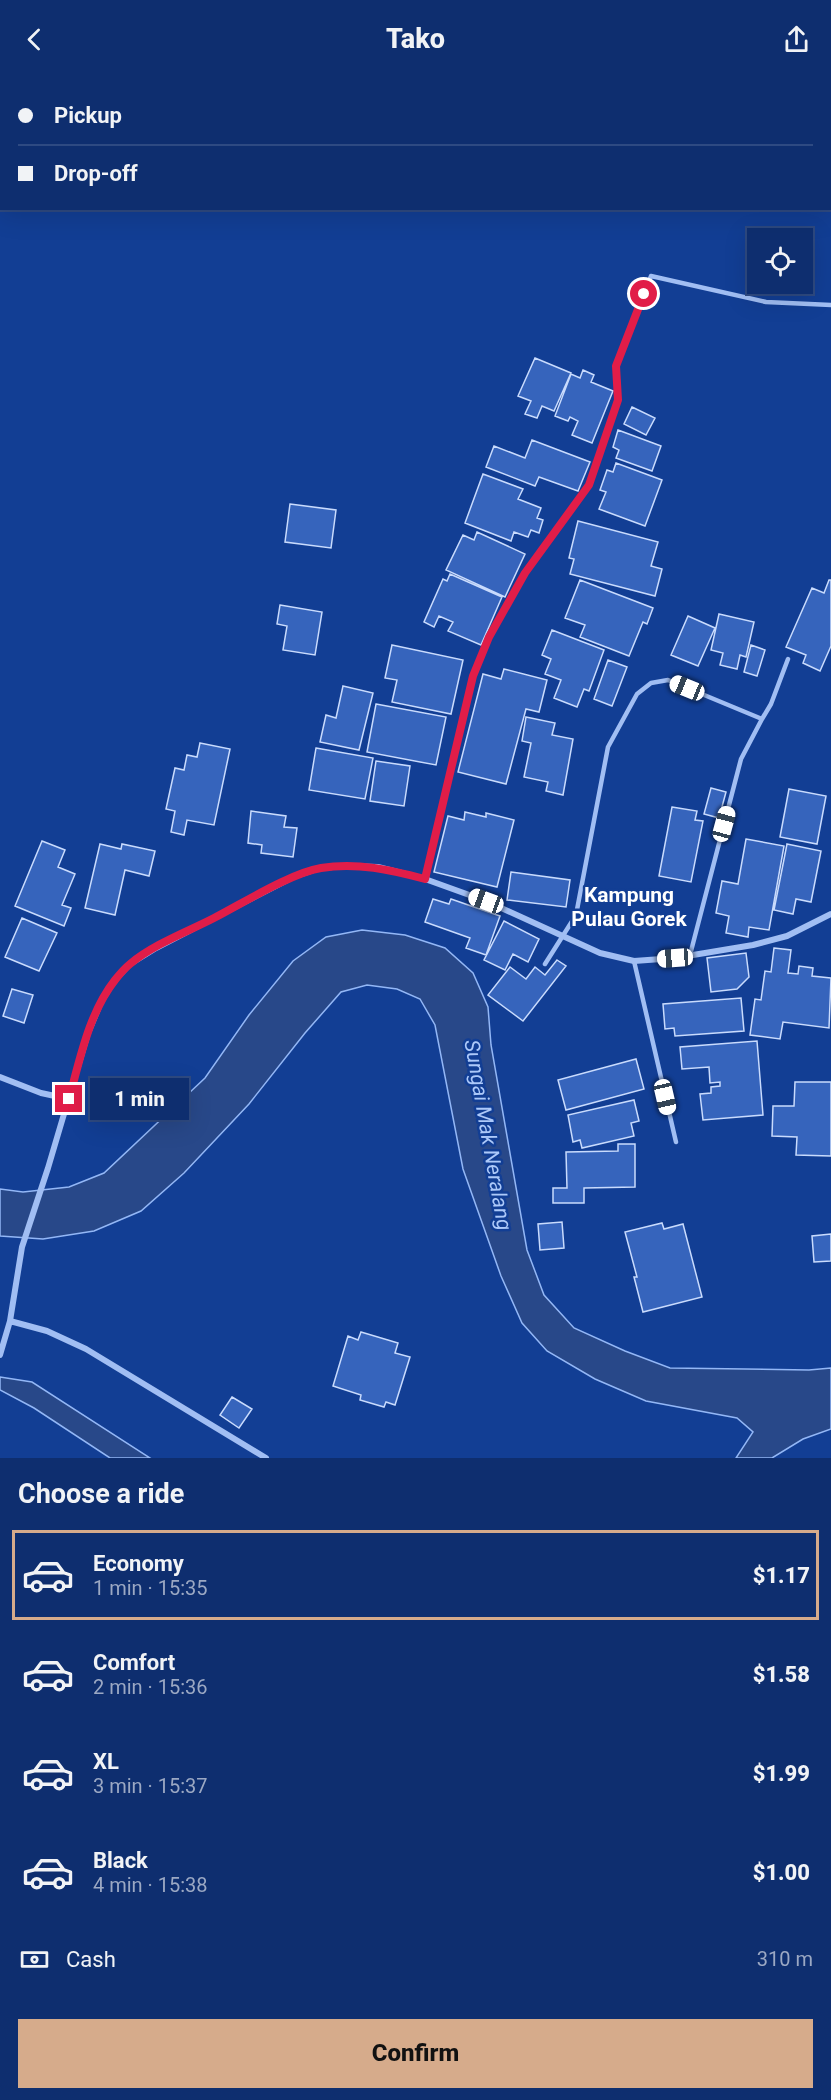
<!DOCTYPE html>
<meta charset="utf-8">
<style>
:root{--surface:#0e2e6f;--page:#1c3a77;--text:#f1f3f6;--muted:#9ba8c3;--line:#2e4a82;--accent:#d6ab8b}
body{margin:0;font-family:Roboto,sans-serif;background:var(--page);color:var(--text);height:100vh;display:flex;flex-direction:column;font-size:22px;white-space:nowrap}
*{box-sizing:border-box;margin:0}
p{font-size:20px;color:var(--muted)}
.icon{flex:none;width:33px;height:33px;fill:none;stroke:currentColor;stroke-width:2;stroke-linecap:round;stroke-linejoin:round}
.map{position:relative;height:1380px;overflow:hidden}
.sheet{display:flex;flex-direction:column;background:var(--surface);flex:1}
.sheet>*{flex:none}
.top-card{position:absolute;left:0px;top:0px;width:831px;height:132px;box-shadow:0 6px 24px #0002,0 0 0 2px var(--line);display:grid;align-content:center;height:132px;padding:0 18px;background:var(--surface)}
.fabs{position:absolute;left:747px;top:150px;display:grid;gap:12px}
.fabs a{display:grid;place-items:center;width:66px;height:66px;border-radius:0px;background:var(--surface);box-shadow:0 6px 24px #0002,0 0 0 2px var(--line);font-size:30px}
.end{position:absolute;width:27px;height:27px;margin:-14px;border:8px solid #e11d48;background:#fff;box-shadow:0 0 0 3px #fff}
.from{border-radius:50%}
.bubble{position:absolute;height:42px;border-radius:0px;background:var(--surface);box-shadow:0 6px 24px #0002,0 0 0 2px var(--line);font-size:20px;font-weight:800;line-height:42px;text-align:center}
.car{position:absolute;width:18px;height:36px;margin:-18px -9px;border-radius:8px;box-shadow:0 0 4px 2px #0007;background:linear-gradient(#fff 24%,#345 0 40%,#fff 0 76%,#345 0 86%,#fff 0)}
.top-card b{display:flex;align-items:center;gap:21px;height:57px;font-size:22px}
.top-card b+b{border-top:2px solid var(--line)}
.top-card i{width:15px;height:15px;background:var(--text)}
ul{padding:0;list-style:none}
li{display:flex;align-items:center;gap:18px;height:90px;margin:0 12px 9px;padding:0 6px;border:3px solid transparent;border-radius:0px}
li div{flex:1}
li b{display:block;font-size:22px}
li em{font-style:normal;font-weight:800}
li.active{border-color:var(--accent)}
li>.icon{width:54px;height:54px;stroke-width:1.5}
h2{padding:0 18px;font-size:27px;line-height:72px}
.pay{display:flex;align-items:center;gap:15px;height:66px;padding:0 18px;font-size:22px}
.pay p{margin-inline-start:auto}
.primary-button{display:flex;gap:12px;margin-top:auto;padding:12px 18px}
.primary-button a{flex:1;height:69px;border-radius:0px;background:var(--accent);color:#111;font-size:24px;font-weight:800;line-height:69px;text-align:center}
header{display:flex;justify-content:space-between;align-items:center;height:78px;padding:0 18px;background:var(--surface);font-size:27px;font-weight:800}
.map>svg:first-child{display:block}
</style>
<header><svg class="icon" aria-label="back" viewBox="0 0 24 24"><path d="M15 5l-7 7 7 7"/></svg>Tako<svg class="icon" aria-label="share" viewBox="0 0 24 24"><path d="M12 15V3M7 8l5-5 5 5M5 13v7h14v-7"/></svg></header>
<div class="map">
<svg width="831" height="1380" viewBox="0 0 831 1380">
<rect width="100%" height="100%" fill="#123e94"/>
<path fill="#284889" stroke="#93b7f6" stroke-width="1.5" d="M362,852L405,857L445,870L473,895L488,929L491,967L527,1172L544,1217L574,1250L625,1273L670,1290L809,1292L831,1290V1351L803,1361L772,1380H736L753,1354L737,1340L646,1323L595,1301L547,1273L522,1245L501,1198L463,1091L435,947L420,921L397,911L367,907L341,914L305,955L249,1026L184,1095L141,1133L94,1153L43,1161L0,1158V1111L23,1114L69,1109L104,1095L205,1000L249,937L293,883L326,859Z
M0,1299L32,1304L150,1380H110L34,1330L0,1312Z"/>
<path fill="#3664bc" stroke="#c9dbfd" stroke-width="1.5" d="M535,280L571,295L554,333L542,328L537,340L525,336L531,323L518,318Z
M583,292L594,297L591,304L613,313L592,365L572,357L578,343L570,339L568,343L555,338L571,296L580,300Z
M632,329L655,340L646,357L624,346Z
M618,352L661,368L652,393L616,380L619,372L613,369Z
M532,362L590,384L578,413L539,399L535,408L486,389L494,368L525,380Z
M616,385L662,402L645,448L599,431L606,414L600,412L607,392L613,394Z
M483,396L523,411L518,421L541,430L537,440L543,442L539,455L531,452L528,459L514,454L511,463L465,445Z
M290,426L336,432L331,470L285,464Z
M578,443L658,464L651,488L662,491L655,518L570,496L574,481L569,480Z
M477,454L525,476L505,519L446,492L463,457L474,462Z
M450,496L502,519L481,567L448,553L453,544L439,538L434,549L424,544L443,501L447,503Z
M580,502L653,530L647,546L643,544L629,578L580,559L585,547L565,540Z
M829,502H831V568L820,593L803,585L806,577L786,569L812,510L824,515Z
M280,527L322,534L315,577L283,572L287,548L277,546Z
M719,536L754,544L746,579L740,577L737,591L720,587L723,575L711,572Z
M688,538L715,550L698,588L671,577Z
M552,552L604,572L589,613L584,611L577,629L554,620L561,602L545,596L551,581L542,577Z
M392,567L463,582L451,636L392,624L397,602L385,600Z
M751,567L765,572L757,598L744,594Z
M608,582L627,589L612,628L594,621Z
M504,591L547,602L539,634L526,631L506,706L458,694L483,596L501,601Z
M343,608L373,615L359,672L320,664L326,637L336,640Z
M376,626L446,639L436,687L367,674Z
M526,639L555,645L552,657L573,661L563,717L546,713L548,704L524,699L531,665L522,663Z
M200,665L230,671L214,747L187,742L184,757L171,754L175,733L166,731L175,690L184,692L187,677L197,679Z
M316,670L373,680L365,721L309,712Z
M376,683L410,688L404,728L370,723Z
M711,710L726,714L719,740L704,736Z
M789,711L826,718L817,766L780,759Z
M672,729L697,733L695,742L703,743L691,804L659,798Z
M251,733L286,738L284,749L297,750L293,779L261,775L262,767L248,765Z
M465,734L486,739V735L514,742L497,809L434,794L448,738L464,742Z
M746,761L784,768L769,852L749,849L748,859L726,855L729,838L716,835L722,803L738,806Z
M42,763L65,772L58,789L75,796L62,827L71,830L64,848L15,828Z
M100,766L121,771L122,766L155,773L149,798L125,792L115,837L85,830Z
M787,766L821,773L811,824L796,821L793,836L774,832Z
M511,794L570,802L566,829L507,822Z
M433,821L449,826L451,821L500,838L486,877L466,870L470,860L425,844Z
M22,840L57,855L39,893L5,879Z
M504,843L539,861L528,884L513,876L505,892L484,882Z
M774,870L791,872L788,895L798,896L799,888L813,890L812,898L831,900L829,950L783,944L780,961L750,957L755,921L761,922L765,893L771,894Z
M746,875L749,899L737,911L711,914L707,880Z
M557,882L566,888L523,943L488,917L510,889L526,901L535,889L545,897Z
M12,911L33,917L24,945L3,938Z
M741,920L744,953L675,958L674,950L665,951L663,926Z
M757,963L763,1037L703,1042L700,1016L711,1015V1009L720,1008V1004L710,1005L709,989L682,991L680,969Z
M636,981L644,1011L566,1032L558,1002Z
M795,1004H831V1078L796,1077L797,1059L772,1058L773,1028H794Z
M634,1022L639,1043L631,1045L634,1058L582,1070L580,1062L573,1064L568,1037Z
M618,1066H635V1109L584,1110V1125H553V1110H567L566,1074L618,1073Z
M562,1144L564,1170L540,1172L538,1146Z
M662,1145L664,1151L683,1146L702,1219L643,1234L634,1199H637L625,1154Z
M831,1156V1183L814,1184L812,1158Z
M361,1254L398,1265L395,1275L410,1279L395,1327L386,1324L384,1329L360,1322L361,1317L333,1308L348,1258L358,1262Z
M232,1319L252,1331L239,1350L220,1337Z"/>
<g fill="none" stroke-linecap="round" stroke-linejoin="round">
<path stroke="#a1bef3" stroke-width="4.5" d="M618,322L616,288L651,198L766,224L831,227
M690,877L741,681L762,641
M634,883L676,1064
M545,886L576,837L608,669L637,616L651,605L668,602L762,641L771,626L788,581"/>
<path stroke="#a1bef3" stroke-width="6" d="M425,801L473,598L489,559L525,495L589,407L618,322
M0,999L41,1015L69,1021
M10,1243L47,1253L86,1271L266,1380
M0,1277L10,1243L22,1169L48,1090L88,955L101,924L114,903L130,886L156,870L293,799L320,790L345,788L378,789L425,801L486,823L600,875L634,883L675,880L753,867L787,858L831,836"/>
</g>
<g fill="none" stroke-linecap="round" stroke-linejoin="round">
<path stroke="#e11d48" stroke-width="8" d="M69,1021C80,981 89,935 115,902C119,897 125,890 130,886C154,866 187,854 214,840C243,825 291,795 321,790C357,784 391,792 425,801L473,598L489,559L525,495L589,407L618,322L616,288L644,216"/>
</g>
<g text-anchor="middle" stroke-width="5" stroke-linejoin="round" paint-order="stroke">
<g font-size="21" font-weight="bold" fill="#fff" stroke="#123e94">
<text x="629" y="824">Kampung<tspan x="629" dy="24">Pulau Gorek</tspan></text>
</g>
<g font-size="21" font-style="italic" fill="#adc9f9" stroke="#123e94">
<text transform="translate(488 1057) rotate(80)" y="7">Sungai Mak Neralang</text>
</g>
</g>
</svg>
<div class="fabs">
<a><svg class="icon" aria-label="locate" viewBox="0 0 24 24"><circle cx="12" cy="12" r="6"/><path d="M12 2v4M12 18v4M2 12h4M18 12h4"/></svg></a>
</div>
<i class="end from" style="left:644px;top:216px"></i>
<i class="end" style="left:69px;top:1021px"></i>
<div class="bubble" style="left:90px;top:1000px;width:99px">1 min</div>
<i class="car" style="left:687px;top:610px;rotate:292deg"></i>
<i class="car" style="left:724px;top:746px;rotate:15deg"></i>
<i class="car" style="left:486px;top:823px;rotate:290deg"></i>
<i class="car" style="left:675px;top:880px;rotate:266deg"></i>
<i class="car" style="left:665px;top:1019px;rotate:167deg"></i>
<div class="top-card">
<b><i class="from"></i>Pickup</b>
<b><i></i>Drop-off</b>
</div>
</div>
<section class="sheet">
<h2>Choose a ride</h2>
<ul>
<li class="active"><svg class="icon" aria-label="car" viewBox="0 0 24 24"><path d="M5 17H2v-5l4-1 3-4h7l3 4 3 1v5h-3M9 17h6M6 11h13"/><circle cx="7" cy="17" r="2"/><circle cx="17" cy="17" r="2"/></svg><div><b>Economy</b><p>1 min · 15:35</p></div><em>$1.17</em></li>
<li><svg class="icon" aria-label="car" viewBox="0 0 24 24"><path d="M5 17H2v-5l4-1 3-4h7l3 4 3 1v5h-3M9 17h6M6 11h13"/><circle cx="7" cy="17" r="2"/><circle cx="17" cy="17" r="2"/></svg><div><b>Comfort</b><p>2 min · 15:36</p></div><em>$1.58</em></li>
<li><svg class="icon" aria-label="car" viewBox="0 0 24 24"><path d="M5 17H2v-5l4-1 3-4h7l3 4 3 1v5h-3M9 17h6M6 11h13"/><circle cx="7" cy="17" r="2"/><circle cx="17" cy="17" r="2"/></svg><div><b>XL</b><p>3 min · 15:37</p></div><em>$1.99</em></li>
<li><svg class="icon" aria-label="car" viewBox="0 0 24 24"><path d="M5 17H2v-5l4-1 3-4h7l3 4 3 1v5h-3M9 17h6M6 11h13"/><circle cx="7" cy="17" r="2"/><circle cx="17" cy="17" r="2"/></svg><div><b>Black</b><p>4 min · 15:38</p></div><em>$1.00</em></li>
</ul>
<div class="pay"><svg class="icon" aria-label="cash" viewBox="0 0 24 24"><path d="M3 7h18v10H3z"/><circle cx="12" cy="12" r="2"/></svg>Cash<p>310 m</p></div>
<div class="primary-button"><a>Confirm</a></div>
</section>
